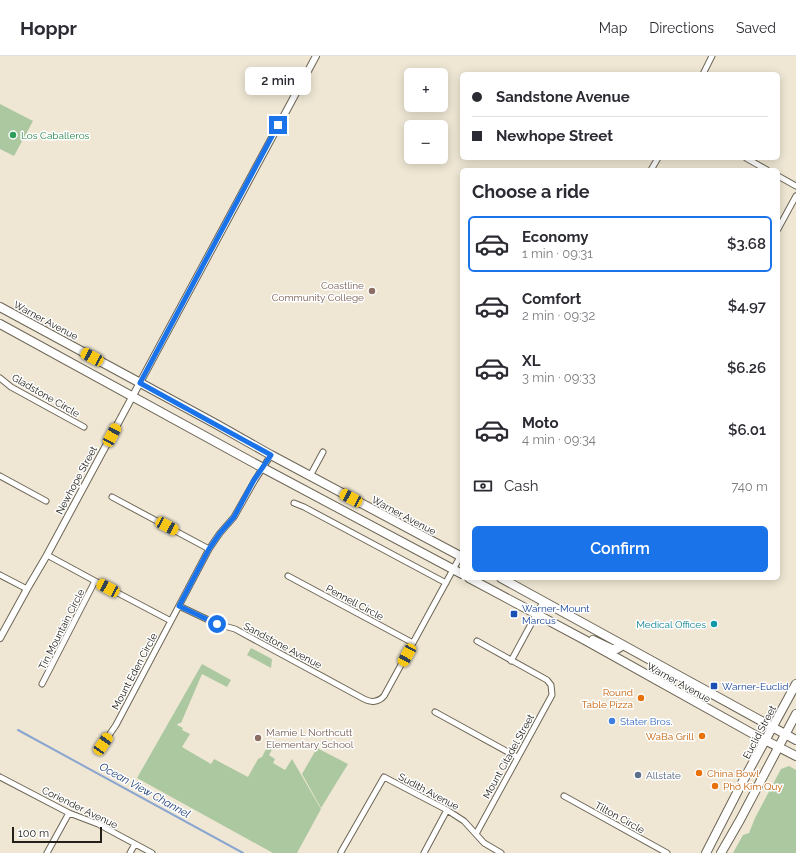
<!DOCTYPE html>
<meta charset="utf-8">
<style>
:root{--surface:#fff;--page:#f2f2f3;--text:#2b2b33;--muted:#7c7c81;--line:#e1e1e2;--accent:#1a73e8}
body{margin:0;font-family:Raleway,sans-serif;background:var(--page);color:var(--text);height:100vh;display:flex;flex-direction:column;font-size:15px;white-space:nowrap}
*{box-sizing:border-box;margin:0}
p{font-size:13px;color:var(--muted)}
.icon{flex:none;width:22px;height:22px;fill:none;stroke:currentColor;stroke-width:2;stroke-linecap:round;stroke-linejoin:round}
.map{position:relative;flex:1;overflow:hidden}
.side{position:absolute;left:460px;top:112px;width:320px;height:412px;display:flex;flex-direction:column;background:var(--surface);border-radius:6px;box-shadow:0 2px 10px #0003}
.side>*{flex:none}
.hud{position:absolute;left:460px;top:16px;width:320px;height:88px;border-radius:6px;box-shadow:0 2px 10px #0003;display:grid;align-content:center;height:88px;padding:0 12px;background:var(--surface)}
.controls{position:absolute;left:404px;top:12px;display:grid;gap:8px}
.controls a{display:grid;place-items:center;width:44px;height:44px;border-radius:6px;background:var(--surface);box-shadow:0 2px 10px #0003;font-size:20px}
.scale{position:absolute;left:12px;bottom:10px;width:90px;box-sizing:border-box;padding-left:4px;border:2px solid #232019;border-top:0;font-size:11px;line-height:14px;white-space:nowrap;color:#232019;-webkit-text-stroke:3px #fff;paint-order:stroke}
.end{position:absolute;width:18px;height:18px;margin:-9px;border:5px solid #1a73e8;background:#fff;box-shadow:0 0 0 2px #fff}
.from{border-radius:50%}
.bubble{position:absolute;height:28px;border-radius:6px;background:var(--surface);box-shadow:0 2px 10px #0003;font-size:13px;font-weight:600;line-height:28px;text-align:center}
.car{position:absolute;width:12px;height:24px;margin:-12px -6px;border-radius:5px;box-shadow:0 0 3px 1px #0007;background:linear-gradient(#f5c518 24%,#345 0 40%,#f5c518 0 76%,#345 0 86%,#f5c518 0)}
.hud b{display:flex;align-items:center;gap:14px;height:38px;font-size:15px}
.hud b+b{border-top:1px solid var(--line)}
.hud i{width:10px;height:10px;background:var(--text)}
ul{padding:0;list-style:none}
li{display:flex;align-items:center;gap:12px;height:56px;margin:0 8px 6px;padding:0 4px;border:2px solid transparent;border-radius:6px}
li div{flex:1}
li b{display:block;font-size:15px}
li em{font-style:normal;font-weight:600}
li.on{border-color:var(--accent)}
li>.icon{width:36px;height:36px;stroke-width:1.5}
h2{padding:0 12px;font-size:18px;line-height:48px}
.pay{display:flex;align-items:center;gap:10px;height:44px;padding:0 12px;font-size:15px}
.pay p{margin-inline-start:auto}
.primary-button{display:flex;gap:8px;margin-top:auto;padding:8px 12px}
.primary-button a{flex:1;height:46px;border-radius:6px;background:var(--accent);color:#fff;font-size:16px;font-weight:600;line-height:46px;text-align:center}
header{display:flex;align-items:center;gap:24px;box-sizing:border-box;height:56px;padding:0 20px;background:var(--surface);border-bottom:1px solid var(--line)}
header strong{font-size:19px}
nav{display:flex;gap:22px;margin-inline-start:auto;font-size:14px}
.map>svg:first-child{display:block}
</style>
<header>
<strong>Hoppr</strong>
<nav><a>Map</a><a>Directions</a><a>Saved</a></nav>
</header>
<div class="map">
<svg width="796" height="797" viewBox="0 0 796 797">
<rect width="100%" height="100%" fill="#efe7d4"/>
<path fill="#acc8a1" d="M0,48L33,65L14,100L0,93Z
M251,592L272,603L271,612L247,599Z
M202,608L231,624L227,631L202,618L181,667H179L177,669L183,672L182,674L190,678L182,691L211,708L214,703L248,721L258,703L262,701L268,689L273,692L269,699L275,703L273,707L285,714L292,703L321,753L297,797H273L137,722Z
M317,692L348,708L321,752L302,718Z
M789,710L796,714V797H733L743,779L749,777L755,762L781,713Z"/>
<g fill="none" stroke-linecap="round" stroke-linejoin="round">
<path stroke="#8aa5d0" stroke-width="2" d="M18,674L243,797"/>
<defs>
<path id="minor" d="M703,18L712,0
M746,102L767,114
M651,114L658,102
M778,120L796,130
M778,173L796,140
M0,322L11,331L84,371
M0,420L46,445
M310,420L323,396
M112,441L209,493
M294,447L304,451L446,527
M47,499L95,525L171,565
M0,519L27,533
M288,520L413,587
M179,550L217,568L235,573L364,643C371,647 379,646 384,640L461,499
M511,605L543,546
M42,628L95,525
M435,656L517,701
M103,688L116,669L209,493L220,477L234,461L255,424L271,399
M0,721L69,757L98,768L152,797
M564,740L667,797
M476,778L552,639L551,629L547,624L477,585
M341,796L384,721L447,754L464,765L484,787L501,797
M47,797L69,757
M130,797L135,788
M424,797L447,754"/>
<path id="tertiary" d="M0,582L27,533L47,499L316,0"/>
<path id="primary" d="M0,251L216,368L271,399L462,501
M0,268L263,412L462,518
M469,522L583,583L755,679L796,700
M501,522L796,684
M593,584L612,593H617L623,589
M706,797L743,725L796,628
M721,797L740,764L796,658"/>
</defs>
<use href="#minor" stroke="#6c6555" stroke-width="7"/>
<use href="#tertiary" stroke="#6c6555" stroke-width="8"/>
<use href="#primary" stroke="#6c6555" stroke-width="10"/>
<use href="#minor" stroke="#fff" stroke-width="5"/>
<use href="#tertiary" stroke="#fff" stroke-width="6"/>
<use href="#primary" stroke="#fff" stroke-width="8"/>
</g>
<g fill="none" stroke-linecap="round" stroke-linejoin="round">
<path stroke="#1a73e8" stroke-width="5" d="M217,568L179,550L209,493L220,477L234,461L254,424L271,399L140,327L278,69"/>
</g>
<circle fill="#2e9e5b" stroke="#fff" stroke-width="1.5" cx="13" cy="79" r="4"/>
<g fill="#8d6e63" stroke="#fff" stroke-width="1.5">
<circle cx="372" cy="235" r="4"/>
<circle cx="258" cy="682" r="4"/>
</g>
<g fill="#1a4fb4" stroke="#fff" stroke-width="1.5">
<rect x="510" y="554" width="8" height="8" rx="2"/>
<rect x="710" y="626" width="8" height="8" rx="2"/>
</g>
<circle fill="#0f9aa8" stroke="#fff" stroke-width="1.5" cx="714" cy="568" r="4"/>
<g fill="#e8710a" stroke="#fff" stroke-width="1.5">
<circle cx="641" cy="642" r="4"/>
<circle cx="702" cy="680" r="4"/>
<circle cx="699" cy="717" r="4"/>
<circle cx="715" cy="730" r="4"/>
</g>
<circle fill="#3f7fe0" stroke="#fff" stroke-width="1.5" cx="612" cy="665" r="4"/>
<circle fill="#5c6f8a" stroke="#fff" stroke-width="1.5" cx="638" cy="719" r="4"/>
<g text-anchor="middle" stroke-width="3" stroke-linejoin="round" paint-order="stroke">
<g font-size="10" fill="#27864d" stroke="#fff" text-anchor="start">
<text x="21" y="83">Los Caballeros</text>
</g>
<g font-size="10" fill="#785e54" stroke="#fff" text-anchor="end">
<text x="364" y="233">Coastline<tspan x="364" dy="12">Community College</tspan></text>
<text x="266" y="680" text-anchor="start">Mamie L Northcutt<tspan x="266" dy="12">Elementary School</tspan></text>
</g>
<g font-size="10" fill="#232019" stroke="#fff">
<text transform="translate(46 264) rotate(28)" y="4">Warner Avenue</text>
<text transform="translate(46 339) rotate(30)" y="4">Gladstone Circle</text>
<text transform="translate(76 424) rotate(-62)" y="4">Newhope Street</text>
<text transform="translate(404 459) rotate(28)" y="4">Warner Avenue</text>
<text transform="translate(355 546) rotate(28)" y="4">Pennell Circle</text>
<text transform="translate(61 573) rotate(-63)" y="4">Tin Mountain Circle</text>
<text transform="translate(283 589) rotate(28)" y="4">Sandstone Avenue</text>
<text transform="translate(134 615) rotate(-62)" y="4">Mount Eden Circle</text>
<text transform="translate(679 626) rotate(29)" y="4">Warner Avenue</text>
<text transform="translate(759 676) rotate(-62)" y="4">Euclid Street</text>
<text transform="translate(508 700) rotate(-61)" y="4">Mount Citadel Street</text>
<text transform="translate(429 735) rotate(28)" y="4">Sudith Avenue</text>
<text transform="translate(80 751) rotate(26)" y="4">Coriender Avenue</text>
<text transform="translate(620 761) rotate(29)" y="4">Tilton Circle</text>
</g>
<g font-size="10" fill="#164399" stroke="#fff" text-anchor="start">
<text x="522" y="556">Warner-Mount<tspan x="522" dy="12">Marcus</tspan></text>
<text x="722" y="634">Warner-Euclid</text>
</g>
<g font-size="10" fill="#0d838f" stroke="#fff" text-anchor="end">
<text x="706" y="572">Medical Offices</text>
</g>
<g font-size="10" fill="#c56008" stroke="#fff" text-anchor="end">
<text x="633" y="640">Round<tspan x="633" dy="12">Table Pizza</tspan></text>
<text x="694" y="684">WaBa Grill</text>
<text x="707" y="721" text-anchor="start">China Bowl</text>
<text x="723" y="734" text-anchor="start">Phở Kim Quy</text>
</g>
<g font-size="10" fill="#366cbe" stroke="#fff" text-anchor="start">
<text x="620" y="669">Stater Bros.</text>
</g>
<g font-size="10" fill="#4e5e75" stroke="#fff" text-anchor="start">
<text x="646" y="723">Allstate</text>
</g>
<g font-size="11" font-style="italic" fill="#24447b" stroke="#fff">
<text transform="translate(145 734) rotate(29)" y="4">Ocean View Channel</text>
</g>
</g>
</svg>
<div class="controls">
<a>+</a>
<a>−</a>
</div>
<div class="scale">100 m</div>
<i class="end from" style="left:217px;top:568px"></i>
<i class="end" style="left:278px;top:69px"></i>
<div class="bubble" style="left:245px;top:11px;width:66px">2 min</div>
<i class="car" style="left:92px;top:301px;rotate:298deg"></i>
<i class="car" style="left:112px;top:379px;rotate:28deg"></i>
<i class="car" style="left:351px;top:442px;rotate:298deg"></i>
<i class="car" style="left:167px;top:470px;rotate:118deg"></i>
<i class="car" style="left:108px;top:532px;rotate:298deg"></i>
<i class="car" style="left:407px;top:599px;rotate:209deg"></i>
<i class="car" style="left:103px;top:688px;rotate:34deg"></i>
<div class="hud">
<b><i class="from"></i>Sandstone Avenue</b>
<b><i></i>Newhope Street</b>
</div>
<section class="side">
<h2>Choose a ride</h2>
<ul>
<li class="on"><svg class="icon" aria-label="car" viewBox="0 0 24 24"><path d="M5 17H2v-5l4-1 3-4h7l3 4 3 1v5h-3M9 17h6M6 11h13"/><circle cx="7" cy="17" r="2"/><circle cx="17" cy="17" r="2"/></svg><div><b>Economy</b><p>1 min · 09:31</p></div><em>$3.68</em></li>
<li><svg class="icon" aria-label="car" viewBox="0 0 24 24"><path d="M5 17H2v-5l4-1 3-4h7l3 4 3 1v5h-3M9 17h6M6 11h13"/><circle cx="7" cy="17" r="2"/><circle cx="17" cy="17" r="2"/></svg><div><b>Comfort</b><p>2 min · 09:32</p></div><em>$4.97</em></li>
<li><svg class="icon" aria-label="car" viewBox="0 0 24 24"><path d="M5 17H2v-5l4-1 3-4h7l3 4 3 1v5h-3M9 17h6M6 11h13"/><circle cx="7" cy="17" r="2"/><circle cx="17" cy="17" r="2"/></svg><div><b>XL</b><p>3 min · 09:33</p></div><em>$6.26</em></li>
<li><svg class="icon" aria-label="car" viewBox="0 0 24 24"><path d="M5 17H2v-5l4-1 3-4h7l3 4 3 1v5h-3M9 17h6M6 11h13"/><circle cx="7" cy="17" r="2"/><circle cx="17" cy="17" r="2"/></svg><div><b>Moto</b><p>4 min · 09:34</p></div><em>$6.01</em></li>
</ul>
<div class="pay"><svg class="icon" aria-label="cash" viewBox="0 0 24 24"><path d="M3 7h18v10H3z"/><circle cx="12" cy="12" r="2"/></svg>Cash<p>740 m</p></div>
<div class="primary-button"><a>Confirm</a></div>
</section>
</div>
